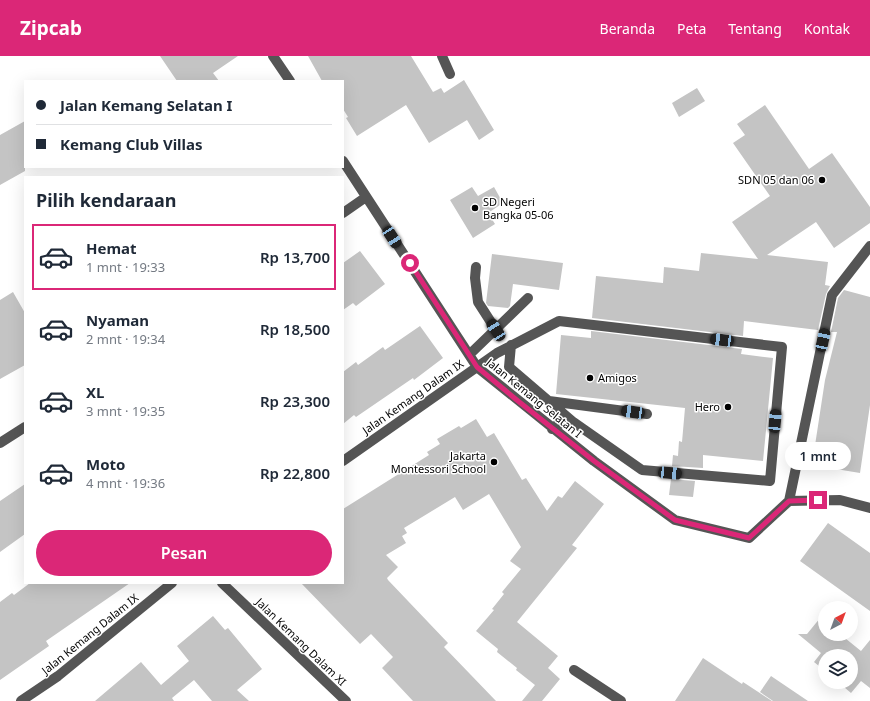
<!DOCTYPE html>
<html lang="id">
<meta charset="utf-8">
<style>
:root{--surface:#fff;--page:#f6f6f7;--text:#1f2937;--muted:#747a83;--line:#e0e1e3;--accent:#db2777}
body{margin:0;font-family:"Noto Sans",sans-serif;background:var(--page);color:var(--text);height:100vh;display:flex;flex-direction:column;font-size:15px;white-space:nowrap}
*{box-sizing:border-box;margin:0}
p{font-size:13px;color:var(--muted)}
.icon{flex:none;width:22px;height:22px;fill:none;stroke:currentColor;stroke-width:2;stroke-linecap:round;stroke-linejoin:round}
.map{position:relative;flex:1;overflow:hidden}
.panel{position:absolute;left:24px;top:120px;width:320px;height:408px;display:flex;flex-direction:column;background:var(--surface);border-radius:0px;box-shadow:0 4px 16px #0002}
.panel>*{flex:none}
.top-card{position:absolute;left:24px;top:24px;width:320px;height:88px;border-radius:0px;box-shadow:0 4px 16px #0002;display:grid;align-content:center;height:88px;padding:0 12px;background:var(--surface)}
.needle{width:26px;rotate:41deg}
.fabs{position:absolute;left:818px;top:545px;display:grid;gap:8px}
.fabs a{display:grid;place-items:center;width:40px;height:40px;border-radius:50%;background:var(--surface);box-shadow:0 4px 16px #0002;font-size:20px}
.end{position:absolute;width:18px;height:18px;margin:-9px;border:5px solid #db2777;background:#fff;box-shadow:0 0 0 2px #fff}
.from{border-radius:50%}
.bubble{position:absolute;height:28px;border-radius:14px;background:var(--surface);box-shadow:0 4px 16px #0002;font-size:13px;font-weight:600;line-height:28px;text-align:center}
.car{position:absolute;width:12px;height:24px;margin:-12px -6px;border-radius:5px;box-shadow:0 0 3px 1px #0007;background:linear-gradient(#222 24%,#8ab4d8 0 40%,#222 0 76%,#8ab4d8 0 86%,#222 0)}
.top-card b{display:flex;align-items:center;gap:14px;height:38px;font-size:15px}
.top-card b+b{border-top:1px solid var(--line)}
.top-card i{width:10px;height:10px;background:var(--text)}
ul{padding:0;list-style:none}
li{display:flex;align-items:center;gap:12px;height:66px;margin:0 8px 6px;padding:0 4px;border:2px solid transparent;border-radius:0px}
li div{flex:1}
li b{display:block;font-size:15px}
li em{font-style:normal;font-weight:600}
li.active{border-color:var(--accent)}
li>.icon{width:36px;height:36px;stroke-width:1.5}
h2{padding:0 12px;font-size:18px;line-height:48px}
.cta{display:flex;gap:8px;margin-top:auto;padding:8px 12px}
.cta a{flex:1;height:46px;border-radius:24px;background:var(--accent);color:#fff;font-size:16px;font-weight:600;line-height:46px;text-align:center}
header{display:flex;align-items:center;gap:24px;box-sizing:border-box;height:56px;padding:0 20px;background:var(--accent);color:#fff}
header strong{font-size:19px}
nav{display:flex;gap:22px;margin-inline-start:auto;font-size:14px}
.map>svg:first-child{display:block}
</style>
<header>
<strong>Zipcab</strong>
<nav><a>Beranda</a><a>Peta</a><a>Tentang</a><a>Kontak</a></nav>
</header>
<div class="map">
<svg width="870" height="645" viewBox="0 0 870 645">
<rect width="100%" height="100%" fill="#fff"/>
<path fill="#c4c4c4" d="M160,0H238L213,17L219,25H177Z
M308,0H411L433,36L441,32L444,37L464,24L494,74L479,84L467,64L429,87L406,49L357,80L346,62L348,61L343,53V25H322Z
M697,32L705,45L679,61L672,47Z
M765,49L809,113L832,97L870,151V167L834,192L816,166L767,199L828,206L825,229L830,230L826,238L818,274L744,265L743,280L592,262L596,220L663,227L664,211L699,215L701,197L758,203L732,166L770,140L733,87L745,79L737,68Z
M25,65V115L0,129V79Z
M472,131L478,140L494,131L503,147L488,157L495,168L473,182L450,144Z
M360,195L385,228L356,250L353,247L343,254V207Z
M492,198L563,207L559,234L513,228L510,250L508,252L488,250L486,247Z
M844,234L870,241V349L860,417L812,409L825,324L837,276H831L838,242Z
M13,236L25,257V309L0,323V244Z
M420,270L443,302L414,324L413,322L356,361L354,359L343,368V316L356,306L358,309L383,291L385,294Z
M591,275L742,293L741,298L773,302L763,405L703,399V412L672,410L673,399L678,400L679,385L682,386L685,352L556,338L561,279L591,282Z
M476,363L487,381L494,377L522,424L526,422L547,455L558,440L562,442L575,425L604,448L572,489L577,492L517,566L558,600L548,612L560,623L542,645H522L535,629L516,614L517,612L497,596L498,593L476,575L494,554L492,553L504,538L502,536L521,513L510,505L521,491L489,438L463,454L455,441L404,472L407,477L402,480L406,487L386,499L398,511L387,522L388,524L448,587L444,591L496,645H413L382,612L393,601L371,578L360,588L301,527H343V453L429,399L427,396L440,388L437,383L459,370L461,372Z
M671,423L695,425L693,441L669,439Z
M25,428V478L0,496V445Z
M828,467L870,497V555L800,505Z
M30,527H130L46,585L49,590L0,624V546L12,537L14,539Z
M825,556V578H840L861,595L870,584V632L861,625L851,637L838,626H851V600H825V615L814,606L821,597L798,578H807Z
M213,560L225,574L228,572L262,613L237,634L249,645H212L194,624L172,642L174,645H95L141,606L161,629L189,605L177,590Z
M703,602L742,628L743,626L772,645H675Z
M771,620L808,645H773L760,636Z"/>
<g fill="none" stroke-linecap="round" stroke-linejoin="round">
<path stroke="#555" stroke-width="10" d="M273,0L290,25
M442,0L450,18
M343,105L477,311L594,405L675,464L749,482L789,445L832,239L870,190
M343,157L366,141
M476,211L475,222L478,246L496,274
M511,289L509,311L572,365
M470,298L528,242
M549,345L647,358
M0,387L25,371
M343,405L497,297L559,265L782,291L770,425L642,414L572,365L558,368L552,373
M789,445L840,444L870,452
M222,527L346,645
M574,614L621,645
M21,645L58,620L172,527"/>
</g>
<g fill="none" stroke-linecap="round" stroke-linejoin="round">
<path stroke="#db2777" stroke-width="5" d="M410,207L477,311L518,345L594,405L675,464L749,482L789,445L818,444"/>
</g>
<g fill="#000" stroke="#fff" stroke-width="1.5">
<circle cx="822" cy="124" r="4"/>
<circle cx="475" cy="152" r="4"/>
<circle cx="590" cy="322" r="4"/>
<circle cx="728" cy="351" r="4"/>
<circle cx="494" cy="406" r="4"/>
</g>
<g text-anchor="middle" stroke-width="3" stroke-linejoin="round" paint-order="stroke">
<g font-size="11" fill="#000" stroke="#fff" text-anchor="end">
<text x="814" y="128">SDN 05 dan 06</text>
<text x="483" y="150" text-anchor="start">SD Negeri<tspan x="483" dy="13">Bangka 05-06</tspan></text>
<text x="598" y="326" text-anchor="start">Amigos</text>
<text x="720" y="355">Hero</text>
<text x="486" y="404">Jakarta<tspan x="486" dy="13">Montessori School</tspan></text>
</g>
<g font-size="11" fill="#000" stroke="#fff">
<text transform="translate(413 341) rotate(-35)" y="4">Jalan Kemang Dalam IX</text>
<text transform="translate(534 342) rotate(39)" y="4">Jalan Kemang Selatan I</text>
<text transform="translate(90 578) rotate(-39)" y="4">Jalan Kemang Dalam IX</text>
<text transform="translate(301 586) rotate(44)" y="4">Jalan Kemang Dalam XI</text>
</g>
</g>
</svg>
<div class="fabs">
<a><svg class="needle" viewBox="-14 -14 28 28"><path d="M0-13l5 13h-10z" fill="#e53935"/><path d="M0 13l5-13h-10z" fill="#747a83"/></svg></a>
<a><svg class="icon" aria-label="layers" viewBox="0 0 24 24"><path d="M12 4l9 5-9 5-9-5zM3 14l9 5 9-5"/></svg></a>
</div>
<i class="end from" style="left:410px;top:207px"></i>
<i class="end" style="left:818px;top:444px"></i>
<div class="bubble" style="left:785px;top:386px;width:66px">1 mnt</div>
<i class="car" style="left:392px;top:181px;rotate:147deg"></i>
<i class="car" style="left:496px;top:274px;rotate:327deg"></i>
<i class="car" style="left:722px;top:284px;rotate:277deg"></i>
<i class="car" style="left:823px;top:284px;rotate:12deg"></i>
<i class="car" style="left:633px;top:356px;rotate:278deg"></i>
<i class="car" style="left:775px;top:365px;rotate:5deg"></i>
<i class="car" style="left:670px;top:417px;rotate:95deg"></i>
<div class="top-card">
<b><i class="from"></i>Jalan Kemang Selatan I</b>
<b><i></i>Kemang Club Villas</b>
</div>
<section class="panel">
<h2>Pilih kendaraan</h2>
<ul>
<li class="active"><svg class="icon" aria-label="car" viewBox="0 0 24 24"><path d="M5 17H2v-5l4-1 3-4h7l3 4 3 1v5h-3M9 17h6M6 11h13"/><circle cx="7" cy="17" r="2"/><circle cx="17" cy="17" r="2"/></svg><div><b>Hemat</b><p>1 mnt · 19:33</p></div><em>Rp 13,700</em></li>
<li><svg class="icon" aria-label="car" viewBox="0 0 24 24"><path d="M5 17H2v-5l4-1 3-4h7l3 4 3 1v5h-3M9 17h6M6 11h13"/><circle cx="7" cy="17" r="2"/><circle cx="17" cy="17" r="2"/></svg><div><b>Nyaman</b><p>2 mnt · 19:34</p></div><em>Rp 18,500</em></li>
<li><svg class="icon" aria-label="car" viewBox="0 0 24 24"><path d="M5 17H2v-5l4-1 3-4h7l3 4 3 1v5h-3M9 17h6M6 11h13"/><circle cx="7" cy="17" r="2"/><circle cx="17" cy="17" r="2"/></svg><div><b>XL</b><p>3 mnt · 19:35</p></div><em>Rp 23,300</em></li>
<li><svg class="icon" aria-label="car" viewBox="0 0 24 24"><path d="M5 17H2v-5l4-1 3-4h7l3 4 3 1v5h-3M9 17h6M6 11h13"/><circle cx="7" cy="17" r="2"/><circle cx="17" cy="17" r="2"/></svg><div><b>Moto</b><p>4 mnt · 19:36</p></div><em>Rp 22,800</em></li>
</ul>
<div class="cta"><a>Pesan</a></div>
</section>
</div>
